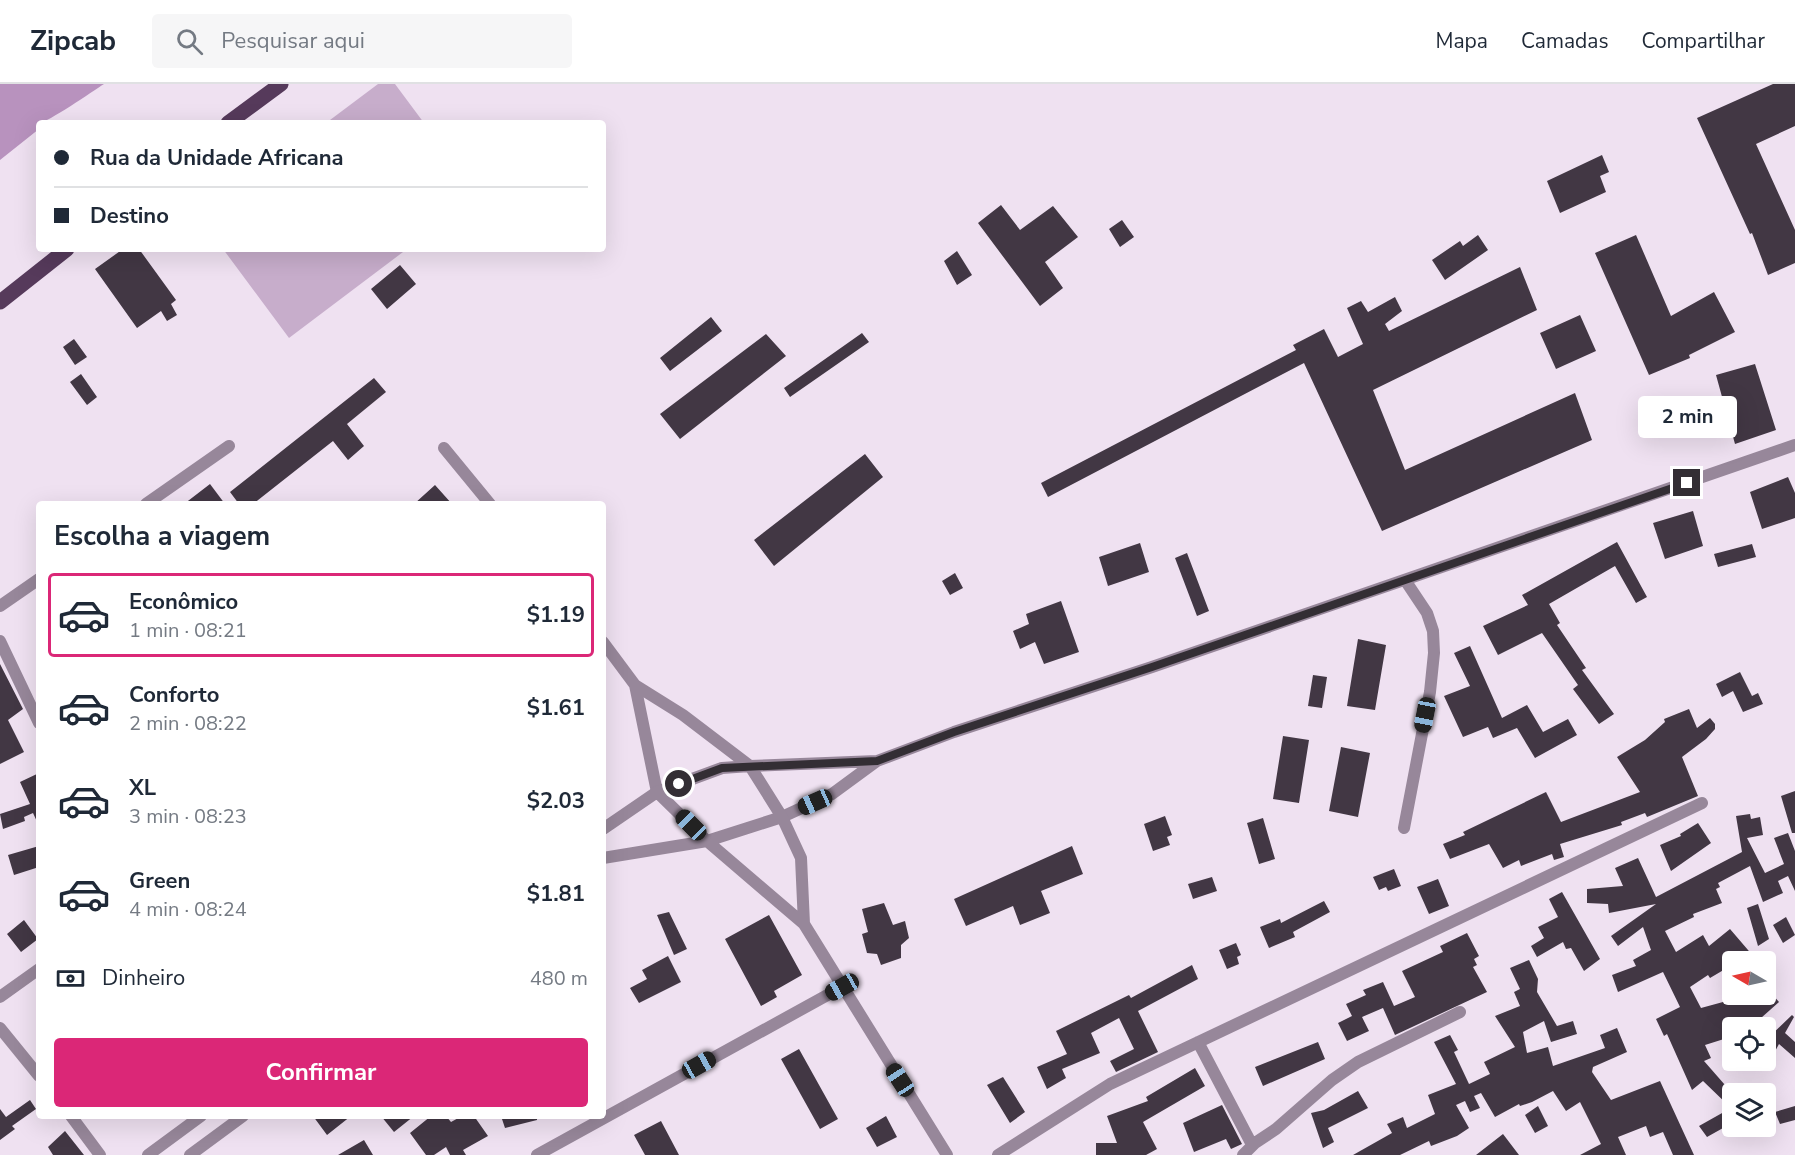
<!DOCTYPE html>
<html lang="pt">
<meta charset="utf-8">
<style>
:root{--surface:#fff;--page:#f6f6f7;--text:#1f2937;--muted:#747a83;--line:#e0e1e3;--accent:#db2777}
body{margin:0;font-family:"Nunito Sans",sans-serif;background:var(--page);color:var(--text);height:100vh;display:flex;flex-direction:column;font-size:22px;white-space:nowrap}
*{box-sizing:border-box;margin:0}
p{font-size:20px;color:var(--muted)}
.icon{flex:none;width:33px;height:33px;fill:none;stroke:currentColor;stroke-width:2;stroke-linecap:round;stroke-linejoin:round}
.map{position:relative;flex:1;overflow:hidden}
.side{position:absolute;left:36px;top:417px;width:570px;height:618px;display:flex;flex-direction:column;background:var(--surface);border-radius:6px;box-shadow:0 6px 24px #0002}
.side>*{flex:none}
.banner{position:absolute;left:36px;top:36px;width:570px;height:132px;border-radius:6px;box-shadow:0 6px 24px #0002;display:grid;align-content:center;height:132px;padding:0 18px;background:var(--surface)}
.needle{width:39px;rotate:279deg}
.buttons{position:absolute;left:1722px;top:867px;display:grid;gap:12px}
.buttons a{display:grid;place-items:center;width:54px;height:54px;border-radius:6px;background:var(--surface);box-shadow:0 6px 24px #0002;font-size:30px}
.end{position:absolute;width:27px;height:27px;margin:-14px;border:8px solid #332e34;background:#fff;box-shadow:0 0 0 3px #fff}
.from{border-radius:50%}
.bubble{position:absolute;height:42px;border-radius:6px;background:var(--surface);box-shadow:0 6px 24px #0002;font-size:20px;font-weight:700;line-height:42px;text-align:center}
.car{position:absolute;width:18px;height:36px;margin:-18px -9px;border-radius:8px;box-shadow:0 0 4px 2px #0007;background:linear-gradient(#222 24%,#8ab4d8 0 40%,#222 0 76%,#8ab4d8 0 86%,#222 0)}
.banner b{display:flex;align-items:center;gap:21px;height:57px;font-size:22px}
.banner b+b{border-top:2px solid var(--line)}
.banner i{width:15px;height:15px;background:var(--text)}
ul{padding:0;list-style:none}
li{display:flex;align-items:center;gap:18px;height:84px;margin:0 12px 9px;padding:0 6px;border:3px solid transparent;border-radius:6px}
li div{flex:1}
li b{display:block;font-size:22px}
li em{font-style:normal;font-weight:700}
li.active{border-color:var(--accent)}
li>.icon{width:54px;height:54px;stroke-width:1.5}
h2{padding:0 18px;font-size:27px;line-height:72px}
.pay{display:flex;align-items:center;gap:15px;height:66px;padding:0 18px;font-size:22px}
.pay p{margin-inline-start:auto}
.primary-button{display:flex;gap:12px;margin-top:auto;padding:12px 18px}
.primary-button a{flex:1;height:69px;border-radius:6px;background:var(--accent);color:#fff;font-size:24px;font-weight:700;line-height:69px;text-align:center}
header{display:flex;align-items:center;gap:36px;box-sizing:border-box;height:84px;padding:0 30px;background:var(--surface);border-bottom:2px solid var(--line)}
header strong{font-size:28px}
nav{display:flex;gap:33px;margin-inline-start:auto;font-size:21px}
.search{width:420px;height:54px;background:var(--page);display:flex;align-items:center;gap:15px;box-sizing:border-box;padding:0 21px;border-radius:6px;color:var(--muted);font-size:22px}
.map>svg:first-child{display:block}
</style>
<header>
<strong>Zipcab</strong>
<div class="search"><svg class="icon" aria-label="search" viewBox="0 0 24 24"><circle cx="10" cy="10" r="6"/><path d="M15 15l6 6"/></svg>Pesquisar aqui</div>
<nav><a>Mapa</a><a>Camadas</a><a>Compartilhar</a></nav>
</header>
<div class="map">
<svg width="1795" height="1071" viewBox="0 0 1795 1071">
<rect width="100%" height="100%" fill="#efe1f1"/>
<path fill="#c7adcb" d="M378,0H395L424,39H326Z
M223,165H407L289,254Z"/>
<path fill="#b892be" d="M0,0H104C93,7 47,39 39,39V45L0,76Z"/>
<path fill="#423744" d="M1773,0H1795V42L1756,60L1795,146V179L1768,191L1752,149L1750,150L1697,34Z
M1602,71L1609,88L1600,92L1606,108L1560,129L1547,97Z
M1001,121L1020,146L1053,122L1078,153L1045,178L1063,204L1040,222L978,139Z
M1122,136L1134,153L1120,163L1109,145Z
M1478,151L1488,166L1445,196L1432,176L1460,157L1463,162Z
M1636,151L1671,232L1714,208L1735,248L1689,271L1690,274L1649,291L1595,169Z
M123,165H139L176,216L171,220L177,231L167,237L161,227L137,244L95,185Z
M957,167L972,191L957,201L944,177Z
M400,181L416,200L387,225L371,205Z
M1520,183L1537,226L1373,306L1405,386L1575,309L1592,356L1382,447L1304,279L1048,413L1041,399L1296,266L1293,261L1324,245L1338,273L1363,260L1347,224L1361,217L1368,228L1395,213L1402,227L1385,240L1389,247Z
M1580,231L1596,267L1556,285L1540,249Z
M711,233L722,247L670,287L660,274Z
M862,249L869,258L790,313L784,304Z
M766,250L786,272L680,355L660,330Z
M74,255L87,273L75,281L63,263Z
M1755,280L1776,346L1735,360L1716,291Z
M81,290L97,313L87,321L70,298Z
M374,294L386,308L347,340L364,362L348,376L333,357L253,420H239L230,408Z
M865,370L883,393L774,482L754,456Z
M1788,393L1795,409V434L1762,445L1750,408Z
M210,400L225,420H184Z
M435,401L452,420H414Z
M1693,427L1703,462L1665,475L1653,439Z
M1617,458L1647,513L1636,519L1615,482L1549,520L1560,539L1557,541L1586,584L1582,586L1614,630L1599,640L1573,605L1578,601L1542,549L1498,571L1483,542L1528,521L1522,511Z
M1140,459L1149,488L1108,502L1099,473Z
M1752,460L1756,473L1718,483L1714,470Z
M1187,469L1209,527L1197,532L1175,474Z
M955,489L963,504L950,511L942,497Z
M1061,517L1079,568L1044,580L1035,558L1020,565L1013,547L1029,540L1026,530Z
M1358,555L1386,561L1375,626L1347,622Z
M1470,562L1502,634L1527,621L1543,648L1568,635L1577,651L1535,674L1517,644L1493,654L1488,643L1463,653L1444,612L1470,602L1454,569Z
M0,580L23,625L8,636L24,668L0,680Z
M1740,588L1752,612L1758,609L1763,620L1743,628L1733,607L1722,613L1716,600Z
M1313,591L1327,593L1322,624L1308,622Z
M1689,625L1697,644L1710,634L1715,640V645L1706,655L1682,673L1698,712L1647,733L1645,729L1621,738L1622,741L1560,760L1564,773L1554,776L1552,770L1521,782L1519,776L1503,784L1489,760L1450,775L1443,760L1465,751L1463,748L1546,708L1561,738L1640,708L1617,673L1645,656L1665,638L1664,635Z
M1283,652L1309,656L1299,719L1273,715Z
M1341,663L1370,669L1358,733L1329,727Z
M39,689V742L33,729L24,733L25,737L3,745L0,730L30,720L20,698Z
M1795,707V749H1792L1781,712Z
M1750,730L1751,735L1760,733L1763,751L1747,754L1765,789L1784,780L1774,754L1788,749L1795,767V807L1788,792L1778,797L1783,809L1763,818L1750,782L1718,799L1720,803L1716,805L1722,819L1693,830L1694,833L1665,847L1676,868L1703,851L1709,862L1730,845L1754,873L1732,878V881L1710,894L1708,891L1690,903L1701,924L1723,918L1731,910H1772L1779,918L1752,942L1746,934L1732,944V965L1724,955L1705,961L1711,974L1704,977L1732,1009V1039L1707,1053L1699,1042L1731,1024L1703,997L1692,1006L1667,950L1664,952L1656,935L1680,923L1663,888L1618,908L1612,891L1636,882L1633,876L1651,866L1643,843L1618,862L1611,852L1656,820L1609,829L1608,820L1587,819V805L1623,802L1615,784L1638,774L1656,813L1742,768L1736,732Z
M1165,732L1172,751L1167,753L1170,761L1153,767L1144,740Z
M1263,734L1275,775L1259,780L1247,739Z
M1698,739L1711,759L1671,787L1660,761L1681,752L1680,750Z
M39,762V783L14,791L8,771Z
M1072,762L1083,790L1041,807L1050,829L1020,841L1013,822L966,842L954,815Z
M1394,785L1401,802L1388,807L1386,803L1379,806L1373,793Z
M1212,793L1217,807L1193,815L1188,800Z
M1438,795L1449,822L1429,830L1417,803Z
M1562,808L1600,875L1584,887L1571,864L1566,865L1563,858L1537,873L1531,862L1544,854L1538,843L1558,833L1549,815Z
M1324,817L1330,828L1293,848L1295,853L1269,864L1260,843L1280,835L1281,839Z
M884,819L893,841L905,837L909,854L901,861V874L881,881L877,870L867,869L862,850L868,848L862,825Z
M1758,820L1769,855L1758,862L1747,824Z
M669,828L687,865L674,871L657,831Z
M769,831L802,891L774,907L777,913L761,922L725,855Z
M1786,833L1795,851L1783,859L1773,841Z
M24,836L38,855L21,868L7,850Z
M1467,849L1479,872L1474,875L1477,881L1473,883L1487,908L1395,951L1383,924L1362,933L1369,947L1347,957L1338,939L1352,932L1346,920L1366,911L1363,906L1383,898L1394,922L1415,913L1402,887L1443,868L1440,862Z
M1236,859L1241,871L1237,873L1239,880L1227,885L1219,866Z
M668,872L681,898L639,919L630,904L647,895L642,886Z
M1529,876L1538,895L1537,908L1557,942L1573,937L1577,950L1551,958L1544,937L1523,948L1527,969L1548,963L1553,982L1605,964L1600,951L1617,944L1627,968L1593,983L1592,988L1611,1016L1660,997L1694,1071H1673L1663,1048L1650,1053L1646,1042L1618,1053L1626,1071H1580L1601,1060L1580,1018L1566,1027L1553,1007L1532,1018L1520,1022L1519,1020L1495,1033L1481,1009L1474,1012L1480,1024L1470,1028L1465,1017L1456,1021L1469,1044L1457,1052L1431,1062L1429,1057L1400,1071H1353L1392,1049L1387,1040L1403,1033L1407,1044L1435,1030L1428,1011L1456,1000L1434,958L1450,951L1458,966L1454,968L1469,1000L1490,990L1484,978L1515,963L1495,932L1520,922L1514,908L1520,905L1510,884Z
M1192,881L1198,895L1138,927L1158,968L1116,988L1110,977L1134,965L1119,934L1091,949L1100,969L1062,985L1066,994L1047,1005L1037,983L1067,970L1056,947L1129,911L1131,914Z
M1792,931L1794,933L1785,949L1795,958V974L1779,960L1766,984V956Z
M1318,958L1325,975L1263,1002L1255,983Z
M799,965L838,1035L820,1045L781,975Z
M1195,984L1205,1002L1143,1038L1157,1065L1146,1071H1096V1059H1117L1107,1032L1148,1017L1146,1013Z
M1003,993L1025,1028L1010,1039L987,1001Z
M1358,1007L1368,1024L1328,1044L1334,1058L1323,1064L1311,1029L1324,1026Z
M30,1016L36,1025L12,1042L15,1045L0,1056V1025L6,1033Z
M1222,1021L1242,1060L1231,1065L1226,1055L1194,1068L1183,1039Z
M1538,1022L1548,1042L1535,1049L1525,1031Z
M1795,1022V1036L1780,1040L1775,1028Z
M313,1032H351L327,1051Z
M381,1032H414L394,1048Z
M431,1032H446L451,1038L462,1032H474L488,1052L463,1066L466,1071H450L446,1063L434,1071H426L410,1049Z
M501,1032H537V1036L505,1044Z
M886,1032L897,1053L877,1063L866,1044Z
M661,1037L679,1071H645L634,1051Z
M65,1047L84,1071H53L48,1063Z
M1503,1050L1519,1071H1476Z
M364,1056L373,1071H338Z"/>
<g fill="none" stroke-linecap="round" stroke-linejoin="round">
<path stroke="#97879a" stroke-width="12" d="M444,364L490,420
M146,420L229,362
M0,522L39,495
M0,557L39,639
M603,558L635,601L683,631L750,682L877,677
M635,601L657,708
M782,733L832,710L877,677L954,648L1152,583L1795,361
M1404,744L1430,608L1434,569L1433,547L1427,529L1405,496
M0,913L39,885
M0,944L39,992
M1198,958L1250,1057L1255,1059L1276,1045L1332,996L1358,978L1460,928
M71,1032L100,1071
M537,1071L842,903
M998,1071L1110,1000L1702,719
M1243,1071L1255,1059"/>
<path stroke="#97879a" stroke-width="12" d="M657,708L707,757L804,840L947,1071
M603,745L657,708L722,684L750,682L782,733L801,774L804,840
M603,774L707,757L782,733
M148,1071L201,1032
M190,1071L243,1032"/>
<path stroke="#563a5b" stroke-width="15" d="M228,39L281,0
M0,218L67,165"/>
</g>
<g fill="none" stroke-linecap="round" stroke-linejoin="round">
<path stroke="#332e34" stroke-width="8" d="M679,700L722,684L877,677L954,648L1152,583L1687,399"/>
</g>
</svg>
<div class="buttons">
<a><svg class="needle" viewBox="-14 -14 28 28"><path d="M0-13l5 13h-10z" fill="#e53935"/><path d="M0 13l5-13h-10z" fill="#747a83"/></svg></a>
<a><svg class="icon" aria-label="locate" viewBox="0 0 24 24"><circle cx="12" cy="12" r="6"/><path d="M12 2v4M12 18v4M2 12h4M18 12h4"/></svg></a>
<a><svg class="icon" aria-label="layers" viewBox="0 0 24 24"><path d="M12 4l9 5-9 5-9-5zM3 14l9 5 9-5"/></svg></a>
</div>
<i class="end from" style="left:679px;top:700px"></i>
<i class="end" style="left:1687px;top:399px"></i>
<div class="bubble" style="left:1638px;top:312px;width:99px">2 min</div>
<i class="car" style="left:1425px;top:631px;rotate:191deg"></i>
<i class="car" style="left:815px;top:718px;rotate:246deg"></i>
<i class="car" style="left:691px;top:741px;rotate:315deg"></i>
<i class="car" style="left:842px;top:903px;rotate:241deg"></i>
<i class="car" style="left:699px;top:981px;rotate:61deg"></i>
<i class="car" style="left:900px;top:996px;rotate:327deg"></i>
<div class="banner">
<b><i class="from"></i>Rua da Unidade Africana</b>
<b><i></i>Destino</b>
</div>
<section class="side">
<h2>Escolha a viagem</h2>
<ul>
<li class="active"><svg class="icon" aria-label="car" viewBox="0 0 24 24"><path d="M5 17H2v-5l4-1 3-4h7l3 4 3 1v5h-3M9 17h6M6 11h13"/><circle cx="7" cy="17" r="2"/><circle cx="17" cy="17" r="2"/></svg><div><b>Econômico</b><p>1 min · 08:21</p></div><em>$1.19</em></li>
<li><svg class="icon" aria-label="car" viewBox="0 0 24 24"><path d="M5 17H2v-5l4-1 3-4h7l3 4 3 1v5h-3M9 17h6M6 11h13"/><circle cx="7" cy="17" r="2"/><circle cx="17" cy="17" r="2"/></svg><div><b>Conforto</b><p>2 min · 08:22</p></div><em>$1.61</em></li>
<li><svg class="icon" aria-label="car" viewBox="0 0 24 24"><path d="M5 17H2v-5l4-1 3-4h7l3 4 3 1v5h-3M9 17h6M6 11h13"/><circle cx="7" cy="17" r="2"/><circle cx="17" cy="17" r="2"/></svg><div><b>XL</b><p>3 min · 08:23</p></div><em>$2.03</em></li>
<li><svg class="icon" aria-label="car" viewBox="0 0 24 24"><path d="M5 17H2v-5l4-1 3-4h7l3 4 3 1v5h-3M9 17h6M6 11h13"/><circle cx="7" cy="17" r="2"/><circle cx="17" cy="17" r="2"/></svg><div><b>Green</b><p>4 min · 08:24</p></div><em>$1.81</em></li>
</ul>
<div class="pay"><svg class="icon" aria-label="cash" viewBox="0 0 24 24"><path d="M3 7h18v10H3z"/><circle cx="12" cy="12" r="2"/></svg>Dinheiro<p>480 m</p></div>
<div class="primary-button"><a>Confirmar</a></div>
</section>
</div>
